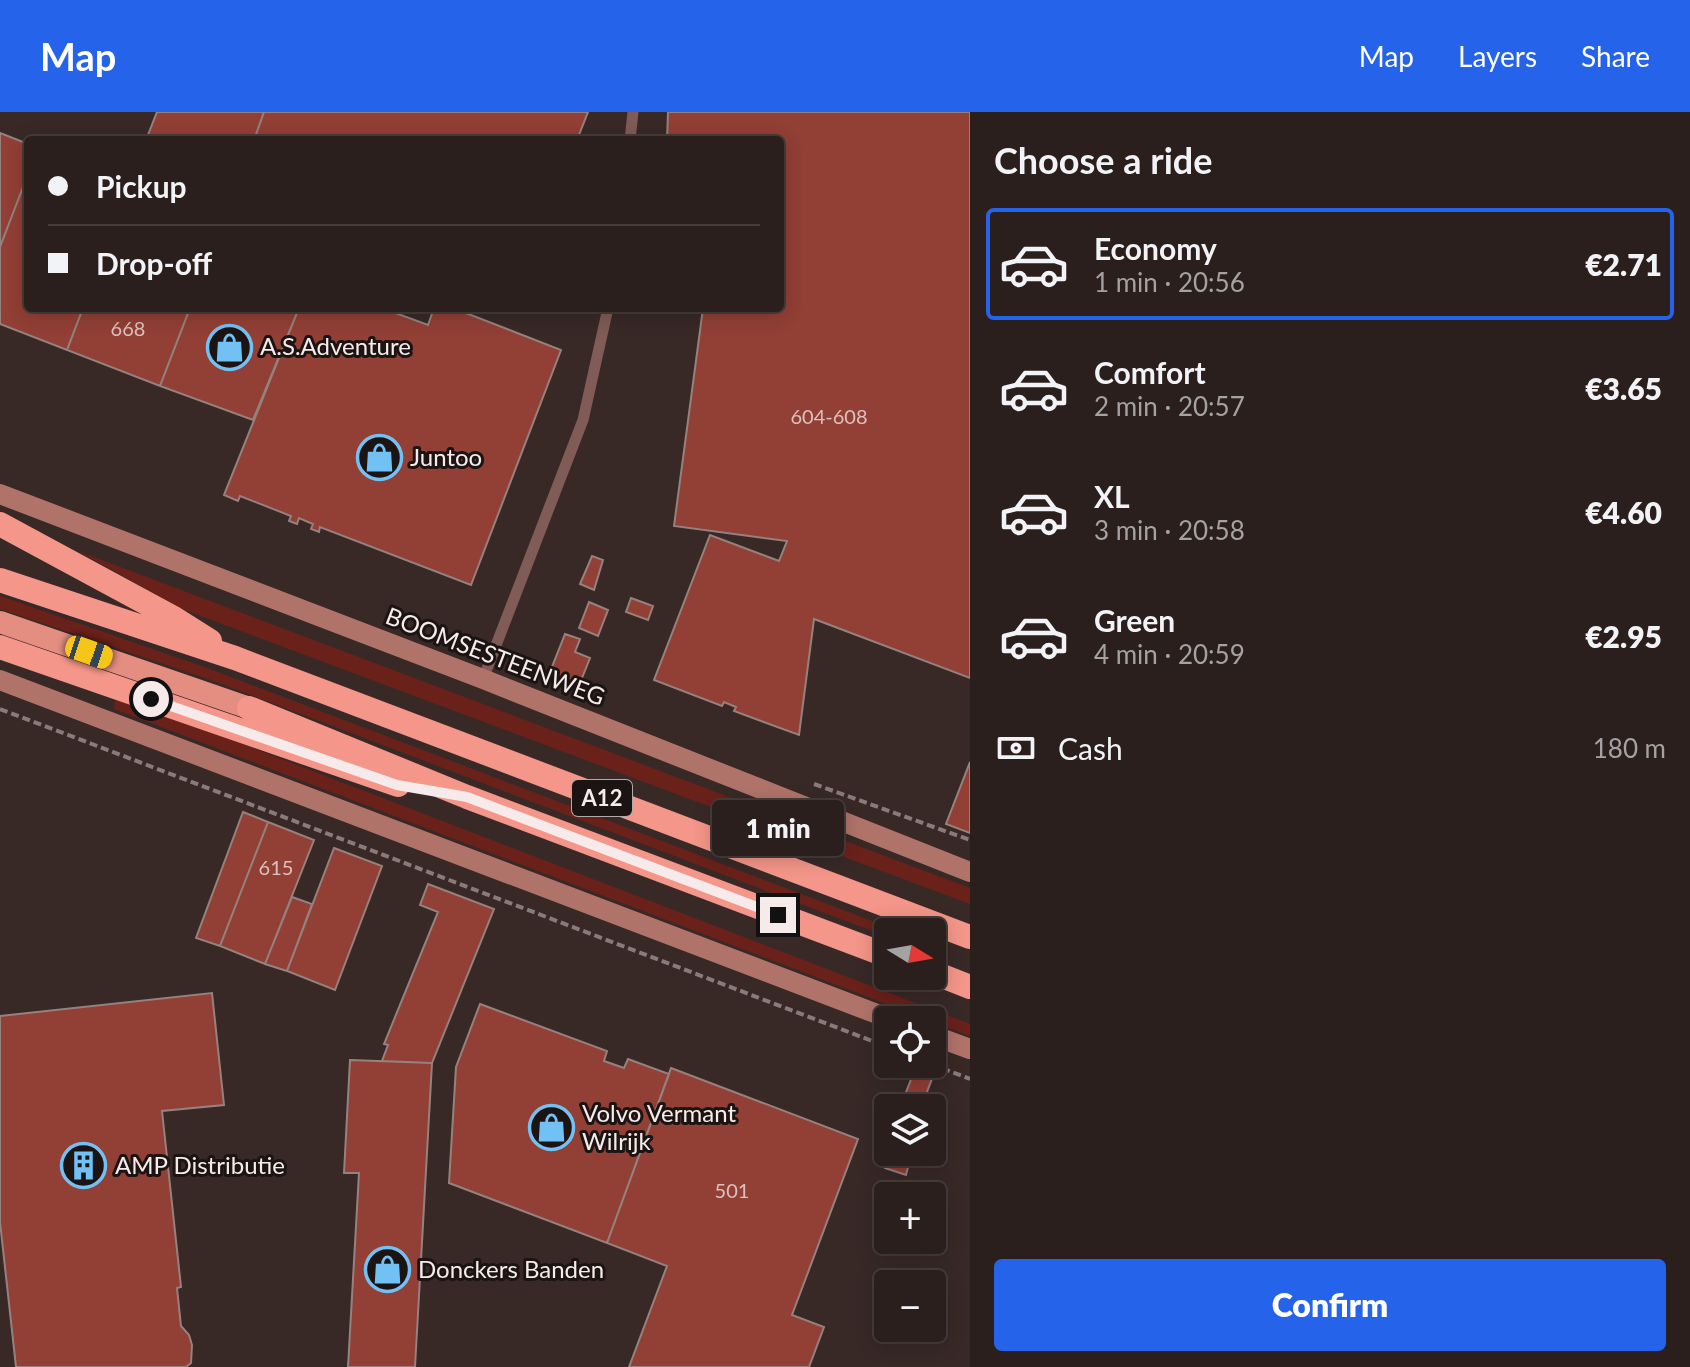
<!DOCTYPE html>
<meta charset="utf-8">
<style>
:root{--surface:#2a1f1d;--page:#362c2a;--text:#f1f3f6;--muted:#a5a2a4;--line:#463d3b;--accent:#2563eb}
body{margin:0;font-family:Lato,sans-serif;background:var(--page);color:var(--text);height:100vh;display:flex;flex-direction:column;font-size:30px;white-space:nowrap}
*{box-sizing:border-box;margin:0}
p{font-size:26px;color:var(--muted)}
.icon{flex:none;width:44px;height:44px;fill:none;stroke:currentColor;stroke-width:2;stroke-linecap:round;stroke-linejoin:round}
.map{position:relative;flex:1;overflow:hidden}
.sheet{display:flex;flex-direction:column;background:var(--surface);width:720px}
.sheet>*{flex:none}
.guide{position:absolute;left:24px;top:24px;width:760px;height:176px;border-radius:8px;box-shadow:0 4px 20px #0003,0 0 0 2px var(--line);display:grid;align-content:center;height:176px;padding:0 24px;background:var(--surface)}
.needle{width:52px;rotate:101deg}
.buttons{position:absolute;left:874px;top:806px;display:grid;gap:16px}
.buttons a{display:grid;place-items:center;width:72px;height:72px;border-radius:8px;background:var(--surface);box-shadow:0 4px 20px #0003,0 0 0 2px var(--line);font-size:40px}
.end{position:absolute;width:36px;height:36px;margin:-18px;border:10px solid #f6ebea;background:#111;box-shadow:0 0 0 4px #111}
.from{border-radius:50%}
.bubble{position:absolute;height:56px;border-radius:8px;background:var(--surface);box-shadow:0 4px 20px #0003,0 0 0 2px var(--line);font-size:26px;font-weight:800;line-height:56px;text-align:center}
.car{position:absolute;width:24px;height:48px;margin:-24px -12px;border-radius:10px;box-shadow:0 0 6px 2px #0007;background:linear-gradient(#f5c518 24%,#345 0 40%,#f5c518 0 76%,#345 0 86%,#f5c518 0)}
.guide b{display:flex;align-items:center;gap:28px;height:76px;font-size:30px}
.guide b+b{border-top:2px solid var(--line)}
.guide i{width:20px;height:20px;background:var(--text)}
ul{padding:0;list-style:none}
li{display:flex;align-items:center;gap:24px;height:112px;margin:0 16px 12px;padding:0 8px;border:4px solid transparent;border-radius:8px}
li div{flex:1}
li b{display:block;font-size:30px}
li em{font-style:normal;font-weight:800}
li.on{border-color:var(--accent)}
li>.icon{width:72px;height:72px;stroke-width:1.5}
h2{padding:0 24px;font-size:36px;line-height:96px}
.pay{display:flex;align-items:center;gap:20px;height:88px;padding:0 24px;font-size:30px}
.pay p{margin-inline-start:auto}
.action{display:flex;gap:16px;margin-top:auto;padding:16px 24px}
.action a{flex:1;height:92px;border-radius:8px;background:var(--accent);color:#fff;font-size:32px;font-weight:800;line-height:92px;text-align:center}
header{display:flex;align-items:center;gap:48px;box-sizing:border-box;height:112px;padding:0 40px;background:var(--accent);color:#fff}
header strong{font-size:38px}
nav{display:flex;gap:44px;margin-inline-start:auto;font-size:28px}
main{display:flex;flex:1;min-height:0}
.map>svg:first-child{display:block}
</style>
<header>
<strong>Map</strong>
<nav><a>Map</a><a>Layers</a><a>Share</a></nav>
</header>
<main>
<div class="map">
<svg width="970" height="1255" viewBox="0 0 970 1255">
<rect width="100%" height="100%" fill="#382927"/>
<path fill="#6a211a" d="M78,439L970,776V792L182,497Z
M0,484L210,557L901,820H888V825L211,568L0,497Z
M115,583L970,912V924L114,597Z"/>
<path fill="#923f35" stroke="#95827f" stroke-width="2" d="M157,0H264L254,28H146Z
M264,0H588L577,28H254Z
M668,0H970V566L814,507L799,623L734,599L736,595L724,590L722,594L654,568L710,423L779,449L787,429L674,414L703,196H780V28H667Z
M0,21L28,32V62L0,135Z
M28,62V196H83L67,238L0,212V135Z
M83,196H190L160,274L67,238Z
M190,196H299L253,308L160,274Z
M299,196H382L428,213L434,196H453L561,238L471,473L320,415L319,420L311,417L313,412L299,406L297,412L289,409L291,404L240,384L238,389L224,383Z
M592,444L603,448L594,478L580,472Z
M631,486L653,494L648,508L626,500Z
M589,490L608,498L598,524L579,516Z
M565,522L580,527L575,540L590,546L580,571L550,560Z
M970,650V721L946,712Z
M243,700L268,710L220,834L196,826Z
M268,710L314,728L265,852L220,834Z
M334,736L382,754L335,878L287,859Z
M428,772L494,797L432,951L382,949L388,933L384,932L438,800L420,793Z
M292,785L312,792L287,859L265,852Z
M212,881L224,993L162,999L181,1175L177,1176L181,1214L189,1223L192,1233L191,1251L186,1255H16L0,1110V904Z
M480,892L607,939L604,949L624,956L628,947L669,962L607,1131L449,1071L456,955Z
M350,948L432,951L415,1255H348L359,1061H344Z
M671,956L858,1027L792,1203L824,1215L809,1255H629L667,1154L607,1131Z
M915,957L933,964L922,993L917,992L915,996H900Z
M889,1040H912L906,1063L885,1056Z
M882,1073L898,1077L897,1084H888V1092L878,1090Z"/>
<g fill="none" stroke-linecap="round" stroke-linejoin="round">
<path stroke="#897b7a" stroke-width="4" stroke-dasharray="8 4" stroke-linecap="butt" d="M0,597L888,935
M814,672L970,728
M931,952L970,967"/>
<path stroke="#815b55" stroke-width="11" d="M630,28L633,0
M483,567L583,308L608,196"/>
<path stroke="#b0736a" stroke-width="20" d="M0,382L483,567L970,760
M0,568L893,908
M932,923L970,937"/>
<path stroke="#e48e82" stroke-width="22" d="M0,510L249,596"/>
<path stroke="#f49689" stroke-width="24" d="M0,412L172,505L210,529
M0,468L235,546L970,825
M0,535L398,673
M249,596L467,685L888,844
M932,860L970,875"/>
</g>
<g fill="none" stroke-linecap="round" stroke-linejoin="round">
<path stroke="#f6ebea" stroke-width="10" d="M151,587L397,673L467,685L778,803"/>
</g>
<defs>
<symbol id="shop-ring" viewBox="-11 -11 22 22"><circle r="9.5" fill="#1b1413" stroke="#71c1f5" stroke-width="1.5"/><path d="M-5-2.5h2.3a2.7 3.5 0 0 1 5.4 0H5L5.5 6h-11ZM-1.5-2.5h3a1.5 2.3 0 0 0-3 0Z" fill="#71c1f5"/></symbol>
<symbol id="building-ring" viewBox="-11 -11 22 22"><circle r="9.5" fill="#1b1413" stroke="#71c1f5" stroke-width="1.5"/><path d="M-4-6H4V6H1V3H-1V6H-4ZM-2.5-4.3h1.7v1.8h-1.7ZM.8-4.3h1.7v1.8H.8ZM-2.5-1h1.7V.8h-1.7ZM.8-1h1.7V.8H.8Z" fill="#71c1f5"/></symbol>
</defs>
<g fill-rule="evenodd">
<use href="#shop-ring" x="204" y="210" width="51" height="51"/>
<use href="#shop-ring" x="354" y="320" width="51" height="51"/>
<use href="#shop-ring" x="526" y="990" width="51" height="51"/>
<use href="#building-ring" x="58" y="1028" width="51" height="51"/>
<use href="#shop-ring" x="362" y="1132" width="51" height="51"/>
</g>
<g text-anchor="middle" stroke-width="6" stroke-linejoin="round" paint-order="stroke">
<g font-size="20" fill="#ddc0bd">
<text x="128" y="224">668</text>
<text x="829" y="312">604-608</text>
<text x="276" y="763">615</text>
<text x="732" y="1086">501</text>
</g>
<rect fill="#1b1413" stroke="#b4aaaa" stroke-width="2" x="572" y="668" width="60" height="36" rx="6"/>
<g font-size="22" font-weight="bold" fill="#f6ebea">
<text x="602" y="694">A12</text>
</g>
<g font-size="24" fill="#f6ebea" stroke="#1b1413" text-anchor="start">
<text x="260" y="243">A.S.Adventure</text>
<text x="410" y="354">Juntoo</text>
<text x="582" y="1010">Volvo Vermant<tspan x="582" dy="28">Wilrijk</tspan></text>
<text x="115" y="1062">AMP Distributie</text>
<text x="418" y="1166">Donckers Banden</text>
</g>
<g font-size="24" fill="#f6ebea" stroke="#1b1413">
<text transform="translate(495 545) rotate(21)" y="8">BOOMSESTEENWEG</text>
</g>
</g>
</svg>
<div class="buttons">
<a><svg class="needle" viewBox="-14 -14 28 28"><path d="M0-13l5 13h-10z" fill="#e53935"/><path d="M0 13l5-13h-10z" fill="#a5a2a4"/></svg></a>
<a><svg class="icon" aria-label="locate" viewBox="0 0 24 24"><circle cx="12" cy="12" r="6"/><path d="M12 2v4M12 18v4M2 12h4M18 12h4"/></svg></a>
<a><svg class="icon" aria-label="layers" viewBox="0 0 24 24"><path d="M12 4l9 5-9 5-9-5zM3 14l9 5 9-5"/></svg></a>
<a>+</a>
<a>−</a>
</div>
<i class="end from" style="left:151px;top:587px"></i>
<i class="end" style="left:778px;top:803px"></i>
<div class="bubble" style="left:712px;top:688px;width:132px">1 min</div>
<i class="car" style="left:89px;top:540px;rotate:109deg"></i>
<div class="guide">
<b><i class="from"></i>Pickup</b>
<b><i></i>Drop-off</b>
</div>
</div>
<section class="sheet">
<h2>Choose a ride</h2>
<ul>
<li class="on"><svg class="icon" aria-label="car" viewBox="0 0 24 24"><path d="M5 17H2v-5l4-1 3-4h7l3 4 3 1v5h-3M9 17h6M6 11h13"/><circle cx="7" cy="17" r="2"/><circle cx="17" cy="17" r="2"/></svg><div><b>Economy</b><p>1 min · 20:56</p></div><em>€2.71</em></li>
<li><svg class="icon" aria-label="car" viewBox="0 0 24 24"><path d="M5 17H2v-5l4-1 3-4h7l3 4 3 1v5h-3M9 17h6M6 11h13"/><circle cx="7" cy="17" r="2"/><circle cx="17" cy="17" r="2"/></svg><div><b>Comfort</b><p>2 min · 20:57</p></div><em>€3.65</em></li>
<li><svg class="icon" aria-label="car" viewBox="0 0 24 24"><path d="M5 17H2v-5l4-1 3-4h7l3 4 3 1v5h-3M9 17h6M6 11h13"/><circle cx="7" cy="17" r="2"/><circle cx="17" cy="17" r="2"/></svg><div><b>XL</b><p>3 min · 20:58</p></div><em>€4.60</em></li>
<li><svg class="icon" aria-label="car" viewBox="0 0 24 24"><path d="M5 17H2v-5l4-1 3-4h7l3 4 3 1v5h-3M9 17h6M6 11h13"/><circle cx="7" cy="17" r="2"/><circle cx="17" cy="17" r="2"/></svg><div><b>Green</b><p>4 min · 20:59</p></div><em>€2.95</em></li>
</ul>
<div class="pay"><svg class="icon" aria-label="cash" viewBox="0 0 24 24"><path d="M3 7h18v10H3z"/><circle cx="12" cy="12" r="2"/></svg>Cash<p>180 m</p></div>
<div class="action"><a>Confirm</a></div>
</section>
</main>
